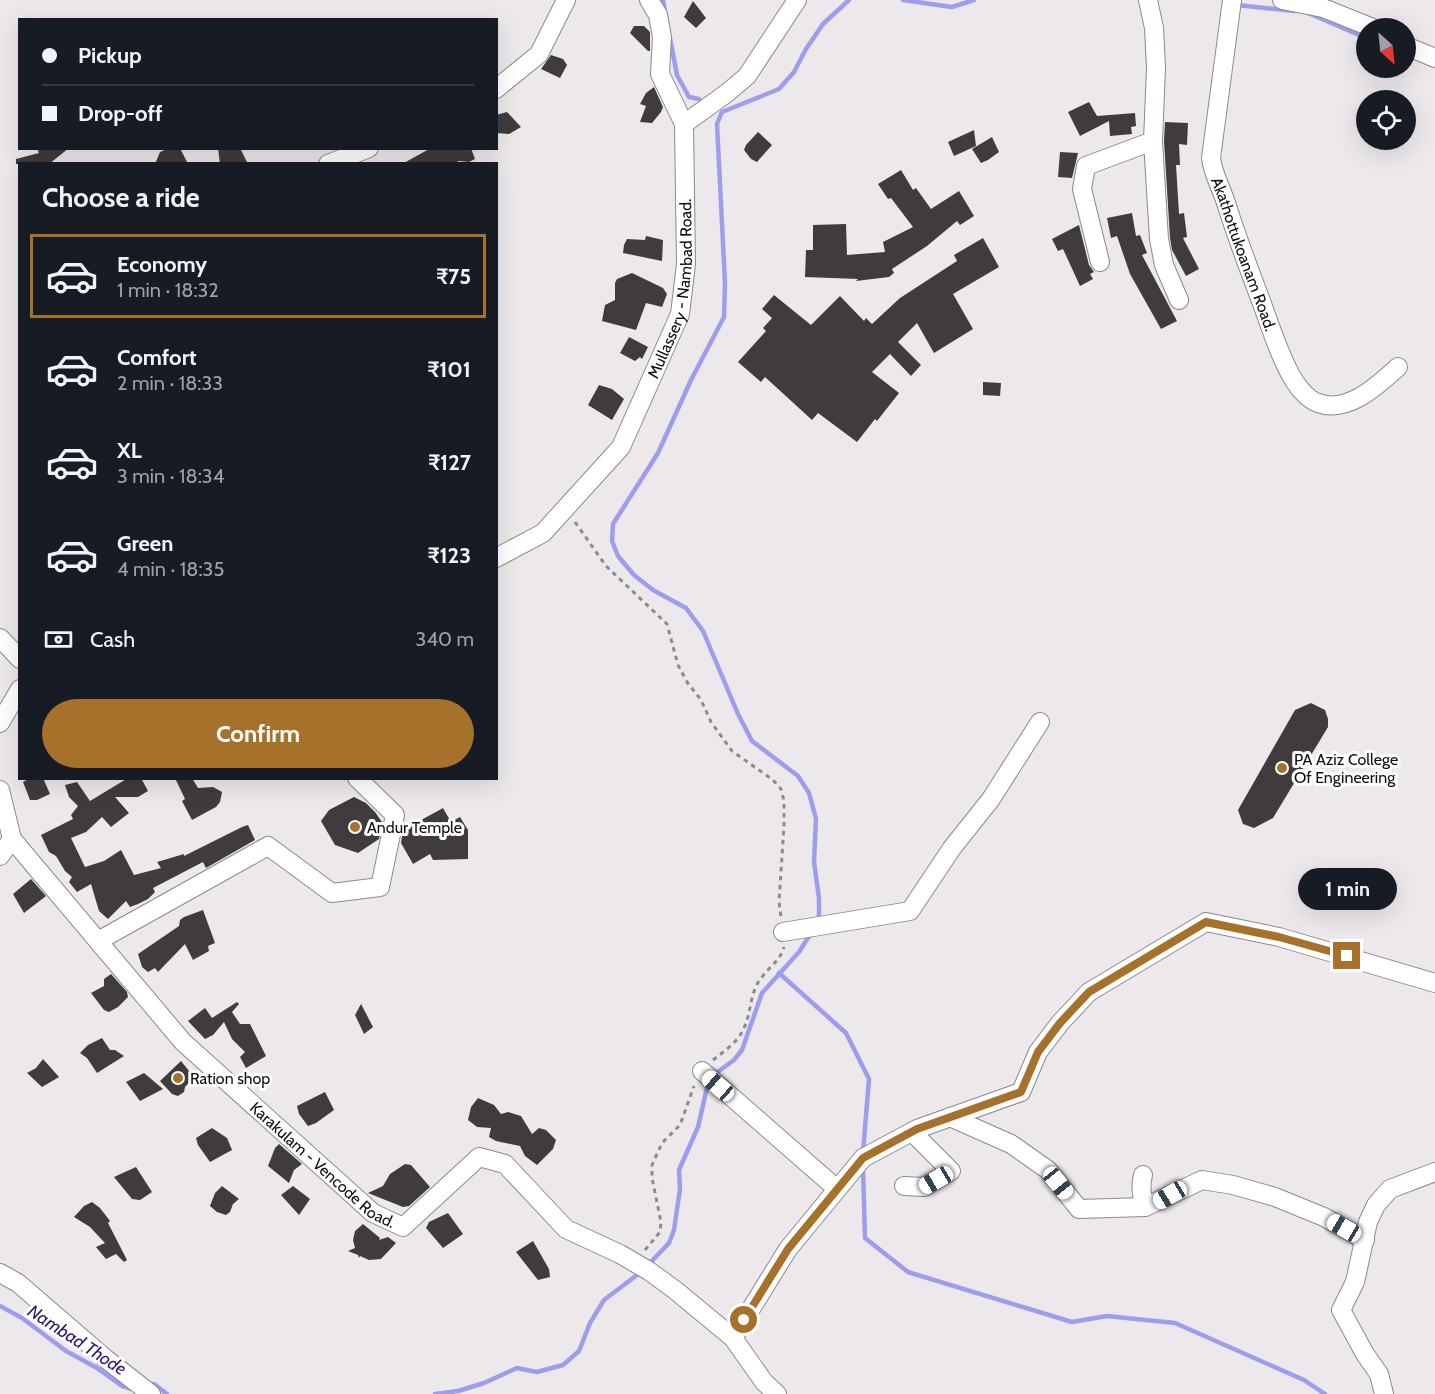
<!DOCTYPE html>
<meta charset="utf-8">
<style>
:root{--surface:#171b24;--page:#242831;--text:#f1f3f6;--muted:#9ea1a6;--line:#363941;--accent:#a6712b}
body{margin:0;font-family:Cabin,sans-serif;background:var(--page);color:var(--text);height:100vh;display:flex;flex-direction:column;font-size:22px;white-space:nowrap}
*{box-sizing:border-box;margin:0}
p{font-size:20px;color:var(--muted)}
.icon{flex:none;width:33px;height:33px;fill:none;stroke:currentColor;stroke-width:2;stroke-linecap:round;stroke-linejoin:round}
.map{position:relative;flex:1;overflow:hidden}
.side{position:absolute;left:18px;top:162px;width:480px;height:618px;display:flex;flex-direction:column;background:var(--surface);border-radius:0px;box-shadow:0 6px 24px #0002}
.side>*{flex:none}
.guide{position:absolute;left:18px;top:18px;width:480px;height:132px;border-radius:0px;box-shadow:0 6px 24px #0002;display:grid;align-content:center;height:132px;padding:0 24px;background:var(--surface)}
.needle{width:39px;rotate:153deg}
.fabs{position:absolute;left:1356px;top:18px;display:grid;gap:12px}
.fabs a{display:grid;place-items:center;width:60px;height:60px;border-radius:50%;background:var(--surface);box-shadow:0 6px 24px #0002;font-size:30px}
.end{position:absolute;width:27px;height:27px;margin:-14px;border:8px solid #a6712b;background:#fff;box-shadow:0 0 0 3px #fff}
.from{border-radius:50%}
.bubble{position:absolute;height:42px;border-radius:21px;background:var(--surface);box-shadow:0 6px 24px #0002;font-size:20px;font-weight:700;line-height:42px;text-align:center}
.car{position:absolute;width:18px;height:36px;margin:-18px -9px;border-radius:8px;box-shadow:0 0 4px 2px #0007;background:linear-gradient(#fff 24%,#345 0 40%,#fff 0 76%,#345 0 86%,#fff 0)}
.guide b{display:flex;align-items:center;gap:21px;height:57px;font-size:22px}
.guide b+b{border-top:2px solid var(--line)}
.guide i{width:15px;height:15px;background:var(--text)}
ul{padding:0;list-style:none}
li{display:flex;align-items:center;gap:18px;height:84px;margin:0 12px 9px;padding:0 12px;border:3px solid transparent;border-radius:0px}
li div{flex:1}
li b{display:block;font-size:22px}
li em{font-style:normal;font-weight:700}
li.selected{border-color:var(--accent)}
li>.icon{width:54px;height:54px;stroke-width:1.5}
h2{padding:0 24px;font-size:27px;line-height:72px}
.pay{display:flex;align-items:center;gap:15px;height:66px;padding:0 24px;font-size:22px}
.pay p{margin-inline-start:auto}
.primary-button{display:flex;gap:12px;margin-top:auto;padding:12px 24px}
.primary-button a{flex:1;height:69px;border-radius:36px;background:var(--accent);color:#fff;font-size:24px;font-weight:700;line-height:69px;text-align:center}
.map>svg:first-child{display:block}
</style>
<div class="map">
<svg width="1435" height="1394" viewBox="0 0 1435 1394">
<rect width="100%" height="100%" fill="#ece8ec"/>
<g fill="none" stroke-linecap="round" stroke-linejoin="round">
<path stroke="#9d9dee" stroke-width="4.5" d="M663,0L665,12
M903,0L952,7L974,0
M1237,5L1294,11
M1308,13L1366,38
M670,38L677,75L689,97L699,99
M819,921V898L814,862L816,819L809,793L798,776L752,741L738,714L703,631L686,608L653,590L634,575L618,556L612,541L613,524L658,453L691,380L724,317L725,283L717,124L722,112L779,89L794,72L806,49L823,24L849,0
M779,973L846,1033L869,1079L863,1153
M712,1076L734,1060L742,1050L762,993L799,952L811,933
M863,1168L865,1238L908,1272L1072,1322L1107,1316L1175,1323L1304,1380L1325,1394
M647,1266L669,1243L674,1230L680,1189L679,1170L698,1127L708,1083
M0,1306L22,1318L66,1351L97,1368L122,1386L132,1389
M147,1385L154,1384L167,1394
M435,1394L458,1391L484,1383L517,1368L537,1372L563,1365L579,1351L590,1323L604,1300L641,1272"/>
</g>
<path fill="#403c3e" d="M693,1L706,18L696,28L684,17Z
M634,26H644L650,32V51H648L630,33Z
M551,55L563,59L567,65L560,78L541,69Z
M654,87L663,107L661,112L652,123L640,122L646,106L640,104L646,93Z
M1089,102L1097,116L1135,113L1136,126L1131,127L1132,134L1110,136L1109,121L1080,136L1068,112Z
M507,112L521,127L509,134L496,133V115Z
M1165,122L1188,123L1187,145L1179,144L1180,165H1176L1179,214L1184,213L1187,237L1183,238L1199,269L1186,276L1172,250L1170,238L1164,141Z
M974,130L976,146L954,156L948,142Z
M758,132L772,145L757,162L751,159L744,150L746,145Z
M992,137L999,152L988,160L981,163L972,149Z
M37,148H69L49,164H16V159L39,153Z
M169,148H180L188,164H155L160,152Z
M218,148H240L248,164H220Z
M431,148H471L475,159L469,162L459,161L453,164H402Z
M1060,152L1078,153L1072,178L1058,177Z
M901,170L913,190L916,188L931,209L959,191L974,216L960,225L957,221L927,246L892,269L894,273L889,277L856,281L858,279L805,277L806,250H813V225L846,224L847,255L885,252L883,242L913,227L891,198L888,199L878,184Z
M1132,213L1136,236L1140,235L1147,253L1142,255L1177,321L1161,329L1130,274L1117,236L1111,238L1107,218Z
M1079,225L1089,265L1094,272L1090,274L1093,279L1080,286L1063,249L1058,251L1052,239Z
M646,236L663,240L662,261L623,253L624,245L627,239L645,240Z
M983,238L999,267L953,294L973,329L934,353L917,323L898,342L921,365L911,376L890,354L872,372L899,393L877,421L875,419L857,442L818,413L812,420L765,377L761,382L738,362L766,331L763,328L772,318L762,309L774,295L811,325L840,296L864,321L866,318L872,324L900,298L957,261L954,255Z
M632,273L663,288L667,294L662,307L646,303L636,330L602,321L605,305L615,300V283L617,279Z
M629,337L648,347L642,359L640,357L635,361L620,353Z
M983,382L1001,383L1000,396L983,395Z
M599,385L612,389L624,399L612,420L588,405Z
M1311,703L1325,710L1328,719V727L1273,818L1254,828L1243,824L1238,810L1295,710Z
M30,778H43L50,794L37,800H30L23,782Z
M128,778H141L148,791L138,797H115L129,813L111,827L102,817L86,832L71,838L85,867L104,861L121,850L134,875L161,868L157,862L184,854V856L242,827L248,825L255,840L206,868L203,862L153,888L155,892L148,899L138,904L130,907L126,901L108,919L99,911L91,884L77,892L69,882L72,877L65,871L56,856L49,852L41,835L73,819L71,815L78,806L69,797L65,785L77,782L90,801Z
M175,778H192L198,788L213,787L222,792L220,802L216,807L192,820L182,801L185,799Z
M354,797L366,803L375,812L382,822L379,839L358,853L335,845L321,821L329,810Z
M443,808L451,822L460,817L468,830V859L433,860L430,854L413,864L401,843L403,830Z
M31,879L46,896L24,913L13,894Z
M203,910L215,943L208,946L209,951L193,960L185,944L158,972L155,968L148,972L142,967L138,954L179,926L180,920L184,917Z
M111,974L127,992L128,997L118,1007L109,1012L104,1010L91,993L104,986V979Z
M237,1002L239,1004L232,1012L240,1024H250L266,1056L246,1068L240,1057L245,1052L232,1039L224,1022L213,1035L205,1039L188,1021L205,1008L212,1018Z
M361,1004L373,1027L364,1034L355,1015Z
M102,1038L110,1050H115L124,1056L97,1073L87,1058L80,1053L88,1045Z
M43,1059L59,1077L42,1087L27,1073L36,1068Z
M181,1061L194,1077L185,1087L184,1092L178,1096L172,1094L160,1081Z
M144,1073L163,1089L140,1101L126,1082Z
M325,1092L334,1110L316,1123L308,1126L299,1114L297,1106Z
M478,1098L494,1105L501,1114L508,1112L521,1116L532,1134L539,1128L546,1130L556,1140L553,1149L537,1165L525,1156L520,1146L496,1141L489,1137L491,1128L477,1127L468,1120L471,1107Z
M212,1128L227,1138L232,1150L210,1162L198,1145L196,1138Z
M279,1144L302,1164L294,1170L289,1183L268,1166L275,1148Z
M405,1164L411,1165L430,1187L409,1206L403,1207L368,1193L383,1186L390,1174Z
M136,1167L152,1192L140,1200L132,1199L114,1177Z
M222,1186L239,1199L233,1204L230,1212L226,1215L217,1212L210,1206L215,1193Z
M293,1186L310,1199L299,1215L281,1195Z
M92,1202L100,1208L110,1221L108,1223L127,1260L124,1262L116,1254L106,1259L96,1247L105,1243L90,1227L74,1217L84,1206Z
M448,1213L463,1234L443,1248L426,1228L429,1222Z
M363,1224L380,1238L379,1240L388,1237L396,1243L381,1259L369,1260L360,1256L359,1258L358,1255L348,1251L355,1248L353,1240L355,1231Z
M533,1241L549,1269L550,1277L538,1280L516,1252Z"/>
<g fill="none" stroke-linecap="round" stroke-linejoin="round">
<defs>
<g id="minor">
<path d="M649,0L658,15L662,37L660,74L684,124"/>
<path d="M1148,0L1154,28L1156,68L1153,141L1159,239L1164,265L1179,300"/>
<path id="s1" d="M1232,0L1211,158C1213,175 1222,189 1227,206C1237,238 1249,269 1261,301C1270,325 1281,361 1295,382C1300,390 1309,400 1318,403C1348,414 1378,385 1398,367"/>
<path d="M1282,0L1323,8L1373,28"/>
<path d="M1406,46L1435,58"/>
<path d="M496,89L539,54L566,0"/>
<path d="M328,164L369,148"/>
<path d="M1100,262L1082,189L1086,166L1153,141"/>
<path id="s2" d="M496,558L543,533L621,447L680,314L686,264L684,124L727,93L747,76L797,0"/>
<path d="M0,638L20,659"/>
<path d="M0,723L20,689"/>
<path d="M0,790L12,839L0,856"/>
<path id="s3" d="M12,839L183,1042L373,1213L403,1227L479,1157L505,1164L566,1229L620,1254L649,1271L675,1290L733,1338L764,1382L777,1394"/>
<path d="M783,932L910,911L952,848L991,799L1040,722"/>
<path d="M98,941L268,846L332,893L380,887L395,815L357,778"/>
<path d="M702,1071L837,1189"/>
<path d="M950,1117L1011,1144L1048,1170L1079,1209L1145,1207L1202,1180L1233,1185L1275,1197L1324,1217L1365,1240"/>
<path d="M1143,1175C1140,1186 1141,1195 1145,1207"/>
<path d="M904,1186L924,1187L951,1171L912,1132"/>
<path d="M0,1273L18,1283L106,1359L151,1394"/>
<path d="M733,1338L788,1249L863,1158L917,1129L1021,1092L1038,1052L1060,1023L1089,992L1206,922L1279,937L1435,983"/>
<path d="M1384,1394L1379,1374L1365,1354L1341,1310L1355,1282L1368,1222L1376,1205L1390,1189L1435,1172"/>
</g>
</defs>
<use href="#minor" stroke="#8c898c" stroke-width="20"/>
<path stroke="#8d8b8d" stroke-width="3" stroke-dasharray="4.5 4.5" stroke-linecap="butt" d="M575,522L606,566L667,624L678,665L687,682L701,700L711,722L732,751L773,780L781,789L784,801V826L779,902L781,917
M713,1060C724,1051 737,1043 743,1030C752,1013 749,992 762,977C770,966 780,961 784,947
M645,1250L660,1232L661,1222L652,1178V1165L662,1143L680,1125L694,1086"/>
<use href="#minor" stroke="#fff" stroke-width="18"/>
</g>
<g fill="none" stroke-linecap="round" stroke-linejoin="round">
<path stroke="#a6712b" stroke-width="8" d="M744,1320L788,1249L863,1158L917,1129L1021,1092L1038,1052L1060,1023L1089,992L1206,922L1279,937L1347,956"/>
</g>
<g fill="#a6712b" stroke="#fff" stroke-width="2">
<circle cx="1282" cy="768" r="6"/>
<circle cx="355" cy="827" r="6"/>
<circle cx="178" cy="1078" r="6"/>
</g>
<g text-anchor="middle" stroke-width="6" stroke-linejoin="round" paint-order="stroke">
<g font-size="16" fill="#100f10" stroke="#fff">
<text dy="6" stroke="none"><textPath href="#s1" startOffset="261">Akathottukoanam Road.</textPath></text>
<text dy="6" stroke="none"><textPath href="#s2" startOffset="338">Mullassery - Nambad Road.</textPath></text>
<text dy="6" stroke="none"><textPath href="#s3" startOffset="452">Karakulam - Vencode Road.</textPath></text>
</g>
<g font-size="16" fill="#100f10" stroke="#fff" text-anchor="start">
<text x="1294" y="765">PA Aziz College<tspan x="1294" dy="18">Of Engineering</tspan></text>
<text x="367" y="833">Andur Temple</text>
<text x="190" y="1084">Ration shop</text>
</g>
<g font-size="18" font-style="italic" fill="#2b1874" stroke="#fff">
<text transform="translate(77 1340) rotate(33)" y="6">Nambad Thode</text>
</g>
</g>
</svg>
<div class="fabs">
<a><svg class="needle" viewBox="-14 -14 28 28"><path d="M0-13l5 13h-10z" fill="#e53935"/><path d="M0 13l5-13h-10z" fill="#9ea1a6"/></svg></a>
<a><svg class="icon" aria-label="locate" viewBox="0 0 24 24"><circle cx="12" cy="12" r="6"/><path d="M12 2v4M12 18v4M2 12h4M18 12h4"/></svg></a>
</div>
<i class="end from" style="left:744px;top:1320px"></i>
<i class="end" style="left:1347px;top:956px"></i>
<div class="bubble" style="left:1298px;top:868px;width:99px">1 min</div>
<i class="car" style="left:718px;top:1086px;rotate:311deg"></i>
<i class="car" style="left:936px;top:1180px;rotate:240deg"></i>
<i class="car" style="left:1058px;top:1183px;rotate:141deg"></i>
<i class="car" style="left:1170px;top:1195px;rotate:239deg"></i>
<i class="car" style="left:1344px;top:1228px;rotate:300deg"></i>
<div class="guide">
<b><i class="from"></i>Pickup</b>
<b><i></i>Drop-off</b>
</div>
<section class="side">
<h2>Choose a ride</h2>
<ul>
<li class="selected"><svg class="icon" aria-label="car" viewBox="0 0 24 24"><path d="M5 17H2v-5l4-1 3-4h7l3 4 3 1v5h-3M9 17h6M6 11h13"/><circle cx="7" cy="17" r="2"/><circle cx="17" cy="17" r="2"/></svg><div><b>Economy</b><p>1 min · 18:32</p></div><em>₹75</em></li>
<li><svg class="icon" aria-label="car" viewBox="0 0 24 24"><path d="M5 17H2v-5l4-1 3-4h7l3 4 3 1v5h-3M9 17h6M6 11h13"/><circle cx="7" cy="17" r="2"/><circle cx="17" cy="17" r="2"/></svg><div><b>Comfort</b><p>2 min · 18:33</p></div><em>₹101</em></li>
<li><svg class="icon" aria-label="car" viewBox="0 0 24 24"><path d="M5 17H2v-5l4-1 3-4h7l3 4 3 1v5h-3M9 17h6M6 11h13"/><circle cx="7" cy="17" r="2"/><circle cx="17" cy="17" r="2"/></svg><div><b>XL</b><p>3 min · 18:34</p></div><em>₹127</em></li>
<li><svg class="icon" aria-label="car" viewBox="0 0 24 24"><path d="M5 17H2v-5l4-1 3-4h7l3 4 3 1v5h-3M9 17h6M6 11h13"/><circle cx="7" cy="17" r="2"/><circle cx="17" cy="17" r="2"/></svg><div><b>Green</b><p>4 min · 18:35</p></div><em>₹123</em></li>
</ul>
<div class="pay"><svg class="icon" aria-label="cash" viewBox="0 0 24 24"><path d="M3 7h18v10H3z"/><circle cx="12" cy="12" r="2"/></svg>Cash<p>340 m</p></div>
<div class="primary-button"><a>Confirm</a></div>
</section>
</div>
